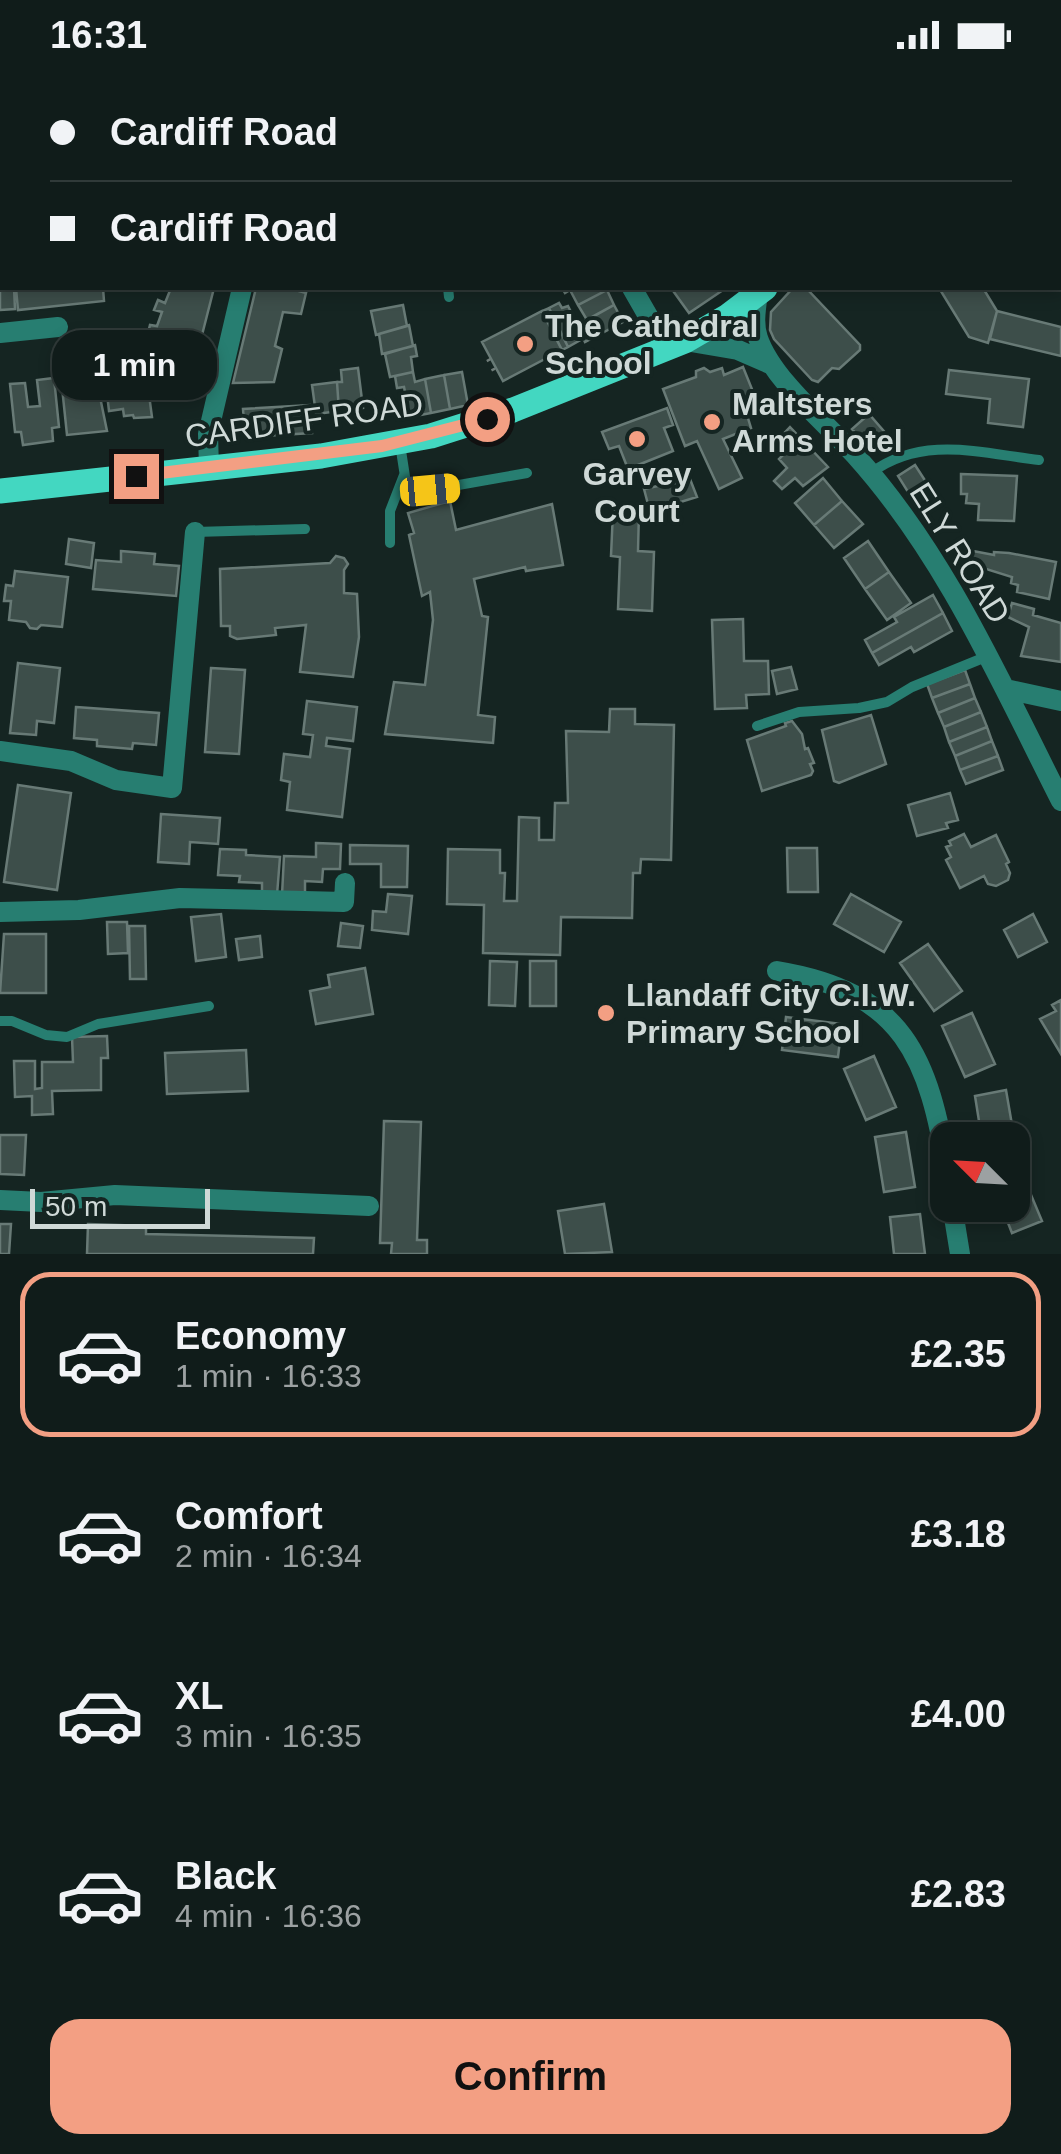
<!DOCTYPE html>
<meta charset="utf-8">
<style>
:root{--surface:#101c1a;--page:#1e2927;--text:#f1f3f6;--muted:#9ca1a2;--line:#303a39;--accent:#f39f83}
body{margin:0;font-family:Helvetica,sans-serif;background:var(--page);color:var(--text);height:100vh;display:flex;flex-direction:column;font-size:38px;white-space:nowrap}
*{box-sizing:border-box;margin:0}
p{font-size:32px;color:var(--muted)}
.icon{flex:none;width:55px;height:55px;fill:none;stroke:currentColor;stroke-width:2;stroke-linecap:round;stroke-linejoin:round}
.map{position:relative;height:1184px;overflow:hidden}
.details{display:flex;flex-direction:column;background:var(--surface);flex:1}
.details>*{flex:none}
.guide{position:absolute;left:0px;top:0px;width:1062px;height:220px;box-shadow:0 5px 15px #0003,0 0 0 2px var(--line);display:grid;align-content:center;height:220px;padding:0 50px;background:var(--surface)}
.needle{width:65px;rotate:294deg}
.controls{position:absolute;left:930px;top:1052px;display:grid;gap:20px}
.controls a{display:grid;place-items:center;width:100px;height:100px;border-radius:20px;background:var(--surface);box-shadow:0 5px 15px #0003,0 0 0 2px var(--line);font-size:50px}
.scale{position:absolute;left:30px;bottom:25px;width:180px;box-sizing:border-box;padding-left:10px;border:5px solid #cfd9d7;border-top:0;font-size:28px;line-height:35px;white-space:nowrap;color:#cfd9d7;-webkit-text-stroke:8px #152522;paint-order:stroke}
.end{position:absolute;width:45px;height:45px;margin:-22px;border:12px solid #f39f83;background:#111;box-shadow:0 0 0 5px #111}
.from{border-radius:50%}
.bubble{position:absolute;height:70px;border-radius:30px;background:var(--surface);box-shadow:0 5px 15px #0003,0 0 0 2px var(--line);font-size:32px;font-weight:800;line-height:70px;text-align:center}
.car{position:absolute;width:30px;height:60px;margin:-30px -15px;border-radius:12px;box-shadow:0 0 8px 2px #0007;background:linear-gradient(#f5c518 24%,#345 0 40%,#f5c518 0 76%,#345 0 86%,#f5c518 0)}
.guide b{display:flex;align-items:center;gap:35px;height:95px;font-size:38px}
.guide b+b{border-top:2px solid var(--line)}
.guide i{width:25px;height:25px;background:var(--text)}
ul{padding:18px 0 0;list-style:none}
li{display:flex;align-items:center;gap:30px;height:165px;margin:0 20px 15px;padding:0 30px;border:5px solid transparent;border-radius:30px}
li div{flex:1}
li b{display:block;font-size:38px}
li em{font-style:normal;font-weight:800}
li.on{border-color:var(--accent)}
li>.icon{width:90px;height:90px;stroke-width:1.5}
.action{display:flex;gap:20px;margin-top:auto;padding:20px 50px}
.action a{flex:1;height:115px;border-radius:30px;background:var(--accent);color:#111;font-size:40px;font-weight:800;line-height:115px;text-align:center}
.status{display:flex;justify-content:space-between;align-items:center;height:70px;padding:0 50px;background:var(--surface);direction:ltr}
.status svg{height:28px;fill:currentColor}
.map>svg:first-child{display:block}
</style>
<div class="status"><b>16:31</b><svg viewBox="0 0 49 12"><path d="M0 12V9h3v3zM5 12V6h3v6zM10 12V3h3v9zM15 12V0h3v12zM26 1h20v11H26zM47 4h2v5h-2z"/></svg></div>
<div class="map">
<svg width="1061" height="1184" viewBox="0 0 1061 1184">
<rect width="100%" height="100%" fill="#152522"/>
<path fill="#3d4e4a" stroke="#687a76" stroke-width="2.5" d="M5,218H14L15,239L0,240V221Z
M16,218H103L104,231L18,240Z
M171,218H214L191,308L124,291L129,270L163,279L164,276L146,271L150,255L157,256L162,242L154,240L158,230L165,233Z
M256,218H288L306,223L301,244L283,242L275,276L282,279L274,312L233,313Z
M562,218H605L607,220L578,235L570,220L565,223Z
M671,218H726L689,243Z
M793,218H806L860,275V280L839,299L832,298L818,312L812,310L774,269L770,260L771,242Z
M939,218H983L997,241L988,273L969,267Z
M607,220L614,235L587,250L578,235Z
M559,233L562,238L568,236L584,268L568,277L549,238Z
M403,235L407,256L376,265L371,241Z
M614,235L623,252L585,272L577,255Z
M549,238L568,277L562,280L542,241Z
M542,241L562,280L503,311L482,272Z
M997,241L1061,257V286L990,269Z
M409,255L413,276L382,284L379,264Z
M415,275L417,286L411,287L413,302L390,307L385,284Z
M743,297L760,339L747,345L751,358L723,369L742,408L719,419L697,371L685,376L663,319L696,307V301L704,298L710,302L722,298L724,305Z
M358,298L363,338L339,341L337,312H342L341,300Z
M949,300L1029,309L1023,357L988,353L990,329L946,324Z
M131,302L132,312L147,310L152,347L134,348L133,345L124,346L123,339L109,341L106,315L118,313L116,304Z
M413,302L415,312L425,309L431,343L410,347L404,317L397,318L395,306Z
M462,302L468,335L450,339L444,305Z
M444,305L450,339L431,343L425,309Z
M54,308L59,357L52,358L53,371L23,375L21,362H15L10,314L25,313L28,337L40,336L37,310Z
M337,312L339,341L316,344L312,315Z
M80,315L82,330L100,327L107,361L67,365L62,317Z
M310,335L312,363L245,367L243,339Z
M667,338L673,355L664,358L673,381L628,399L619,376L609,379L602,362Z
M869,344L888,366L871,381L852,359Z
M790,357L828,397L803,416L795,408L782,419L774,411L787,398L779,389L783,385L773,375Z
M915,395L937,429L920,441L898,406Z
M961,404L1017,406L1014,451L978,450L979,434L966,433L967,424H961Z
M823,408L842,431L814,455L795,433Z
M690,409L697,427L661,438H649L644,419Z
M450,431L456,460L552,434L563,495L526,501L525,497L474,509L482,546L488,547L478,645L495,647L493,673L385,664L394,612L425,615L433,550L430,522L422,526L409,465L414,463L408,443Z
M842,431L863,454L834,478L814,455Z
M613,441L639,442L638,481L654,482L652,541L618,539L620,487L611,486Z
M69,469L94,473L91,498L66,494Z
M868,471L889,502L865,519L844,488Z
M121,481L155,484L154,494L179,496L176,526L93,519L96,490L121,492Z
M973,481L994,485V482L1009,483L1056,492L1049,529L1017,522L1018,515L1011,513L1012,507L970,494Z
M336,486L344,488L348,494L344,500V523L357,524L359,567L353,607L300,602L306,555L275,558L276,565L237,569L230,566V556H221L220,499L330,493Z
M15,501L68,507L62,557L41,555L37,559L30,558L26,552L9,550L11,531H4L6,515L13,516Z
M889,502L911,533L887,550L865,519Z
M933,525L943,543L872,583L865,570L897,552L894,547Z
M1012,533L1034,539L1033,545L1061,553V592L1021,586L1029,557L1008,547Z
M943,543L952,561L914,582L911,577L879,595L872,583Z
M743,549L744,591H768L769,624L746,625L747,638L715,639L712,550Z
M18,593L60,598L54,653L37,651L36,665L10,663Z
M791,597L797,619L777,624L772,601Z
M211,598L245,600L239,684L205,682Z
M965,600L970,614L932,628L927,614Z
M970,614L975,628L938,643L932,628Z
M975,628L981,642L944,657L938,643Z
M307,631L357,637L353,671L327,668L326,676L350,679L342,747L287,740L290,712L281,710L284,684L310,687L313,665L303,664Z
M76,637L159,643L156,675L133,673L132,679L97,676V670L74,668Z
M610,639H635V654L674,655L671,790L641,789L640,803H633L632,848L561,847L560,885L483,883L484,835L447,834L448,779L500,780V803H505L504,831H517L519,747L539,748V770H554L555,733H568L566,661L609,662Z
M981,642L987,657L949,672L944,657Z
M871,645L886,694L839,713L834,711L822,660Z
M792,651L802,664L805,679L808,678L814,693L810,694L813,701L811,705L762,721L747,670L786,656L785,653Z
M987,657L992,671L955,686L949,672Z
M992,671L998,686L960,700L955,686Z
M998,686L1003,700L966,714L960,700Z
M18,715L71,723L57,820L4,812Z
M950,723L958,750L946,753L948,758L917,766L908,735Z
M161,744L220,748L218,774L190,772L189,794L158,792Z
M964,764L971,777L996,765L1009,792L1006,794L1010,803L1008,810L996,816L988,814L984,806L960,818L946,790L951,787L946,777L951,775L949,771Z
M316,773L341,774L340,799H323L322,812L305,811V826L282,825L284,786L316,787Z
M350,775L408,776L407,817H381V794H350Z
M787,778H817L818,822H788Z
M220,779L246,780V785L280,787L277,825L262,824V813L239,812L240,806L218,805Z
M388,824L412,826L408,864L372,860L373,841L386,842Z
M851,824L901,852L884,882L834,854Z
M221,844L226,887L196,891L191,847Z
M1033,844L1047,872L1018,887L1004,860Z
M107,852H127L128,883L108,884Z
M341,853L363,856L360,878L338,876Z
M129,856H145L146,909H130Z
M4,864H46V923H0Z
M260,866L262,887L239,890L236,869Z
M928,874L962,921L934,941L900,893Z
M490,891L517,892L515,936L489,935Z
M530,891H556V936H530Z
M365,898L373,944L316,954L310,921L330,917L328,905Z
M1061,930V984L1040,949L1056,941L1052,935Z
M972,943L995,994L965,1007L942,956Z
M786,947L842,954L838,987L782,980Z
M107,966L108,988H101V1020L52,1021L53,1044L32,1045V1026L15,1027L14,991H35V1019L42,1018V992H73L72,967Z
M246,980L248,1021L167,1024L165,983Z
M874,986L896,1037L866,1050L844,999Z
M1006,1020L1016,1078L1012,1079V1070H982L975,1026Z
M384,1051L421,1052L417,1170H427V1184H391L392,1173H380Z
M906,1062L915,1117L884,1122L875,1067Z
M0,1065H26L24,1105L0,1104Z
M1021,1101L1042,1151L1012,1163L1001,1135H1012V1104Z
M604,1134L612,1182L565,1184L558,1141Z
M920,1144L925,1184H894L890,1147Z
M0,1154H11L9,1184H0Z
M88,1154L146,1156V1164L314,1168L313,1184H87Z"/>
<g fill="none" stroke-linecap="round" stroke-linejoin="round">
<path stroke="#6f7c79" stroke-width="4" stroke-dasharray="2.5 8" stroke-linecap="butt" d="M488,289L496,305"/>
<path stroke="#277e71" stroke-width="10" d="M448,218L449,227
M400,374L406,413L430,420L527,403
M871,403C922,365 980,383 1039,390
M195,462L305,459
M390,473V441L404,405
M757,656L799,642L859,638L887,632L912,617L988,586
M0,951H12L46,965L67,967L98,954L209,936"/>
<path stroke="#277e71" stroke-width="20" d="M268,0V2
M519,0L520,2
M943,0L946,2
M547,2L552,0
M632,218L667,279
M758,223C756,238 753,254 758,268C772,309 825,352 855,385C946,486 1000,611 1061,731
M0,263L58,257
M685,271L738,280L770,294
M209,398L208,364L242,218
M1006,619L1061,631
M0,681L71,691L116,710L172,718L195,462
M0,842L79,840L180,828L344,832L345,813
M777,901C904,922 929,987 948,1105
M0,1130L41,1132L115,1125L369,1136
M952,1135L960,1184"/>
<path stroke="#43d7c1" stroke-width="25" d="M992,2L994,0
M0,421L321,386L431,366L513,340L685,271L728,246L765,218"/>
</g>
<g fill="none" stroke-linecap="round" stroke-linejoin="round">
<path stroke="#f39f83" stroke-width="12" d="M136,406L382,376L487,349"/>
</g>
<g fill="#f39f83" stroke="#152522" stroke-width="4">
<circle cx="525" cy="274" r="10"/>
<circle cx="712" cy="352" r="10"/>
<circle cx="637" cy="369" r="10"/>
<circle cx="606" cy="943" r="10"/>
</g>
<g text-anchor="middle" stroke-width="8" stroke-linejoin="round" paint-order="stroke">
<g font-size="32" font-weight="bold" fill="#cfd9d7" stroke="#152522" text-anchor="start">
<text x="545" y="267">The Cathedral<tspan x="545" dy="37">School</tspan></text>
<text x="732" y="345">Maltsters<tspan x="732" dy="37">Arms Hotel</tspan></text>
<text x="637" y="415" text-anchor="middle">Garvey<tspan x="637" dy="37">Court</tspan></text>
<text x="626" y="936">Llandaff City C.I.W.<tspan x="626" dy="37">Primary School</tspan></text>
</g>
<g font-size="32" fill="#cfd9d7" stroke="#152522">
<text transform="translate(304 350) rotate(-8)" y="11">CARDIFF ROAD</text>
<text transform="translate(960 483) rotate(58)" y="11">ELY ROAD</text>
</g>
</g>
</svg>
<div class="controls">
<a><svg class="needle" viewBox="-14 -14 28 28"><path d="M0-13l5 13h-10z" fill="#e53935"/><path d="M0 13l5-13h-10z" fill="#9ca1a2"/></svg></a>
</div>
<div class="scale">50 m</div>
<i class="end from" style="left:487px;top:349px"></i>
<i class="end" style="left:136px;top:406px"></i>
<div class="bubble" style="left:52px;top:260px;width:165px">1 min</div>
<i class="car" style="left:430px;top:420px;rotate:85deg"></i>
<div class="guide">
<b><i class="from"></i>Cardiff Road</b>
<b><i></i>Cardiff Road</b>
</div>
</div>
<section class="details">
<ul>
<li class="on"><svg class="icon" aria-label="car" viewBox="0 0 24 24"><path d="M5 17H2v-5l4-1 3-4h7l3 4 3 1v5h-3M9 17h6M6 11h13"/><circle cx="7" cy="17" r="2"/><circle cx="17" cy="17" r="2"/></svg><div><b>Economy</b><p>1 min · 16:33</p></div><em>£2.35</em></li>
<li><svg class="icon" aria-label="car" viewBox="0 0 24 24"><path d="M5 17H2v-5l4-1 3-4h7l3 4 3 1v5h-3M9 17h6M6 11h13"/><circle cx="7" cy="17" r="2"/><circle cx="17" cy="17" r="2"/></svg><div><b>Comfort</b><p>2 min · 16:34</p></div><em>£3.18</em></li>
<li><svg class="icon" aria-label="car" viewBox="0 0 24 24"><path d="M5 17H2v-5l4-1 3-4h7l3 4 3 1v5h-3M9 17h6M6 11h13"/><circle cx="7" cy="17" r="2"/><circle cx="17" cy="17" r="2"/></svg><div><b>XL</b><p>3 min · 16:35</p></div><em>£4.00</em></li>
<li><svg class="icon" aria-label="car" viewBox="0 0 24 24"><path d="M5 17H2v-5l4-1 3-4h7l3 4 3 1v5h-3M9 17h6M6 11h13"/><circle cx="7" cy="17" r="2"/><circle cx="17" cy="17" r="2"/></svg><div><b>Black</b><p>4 min · 16:36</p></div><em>£2.83</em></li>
</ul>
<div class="action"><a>Confirm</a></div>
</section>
